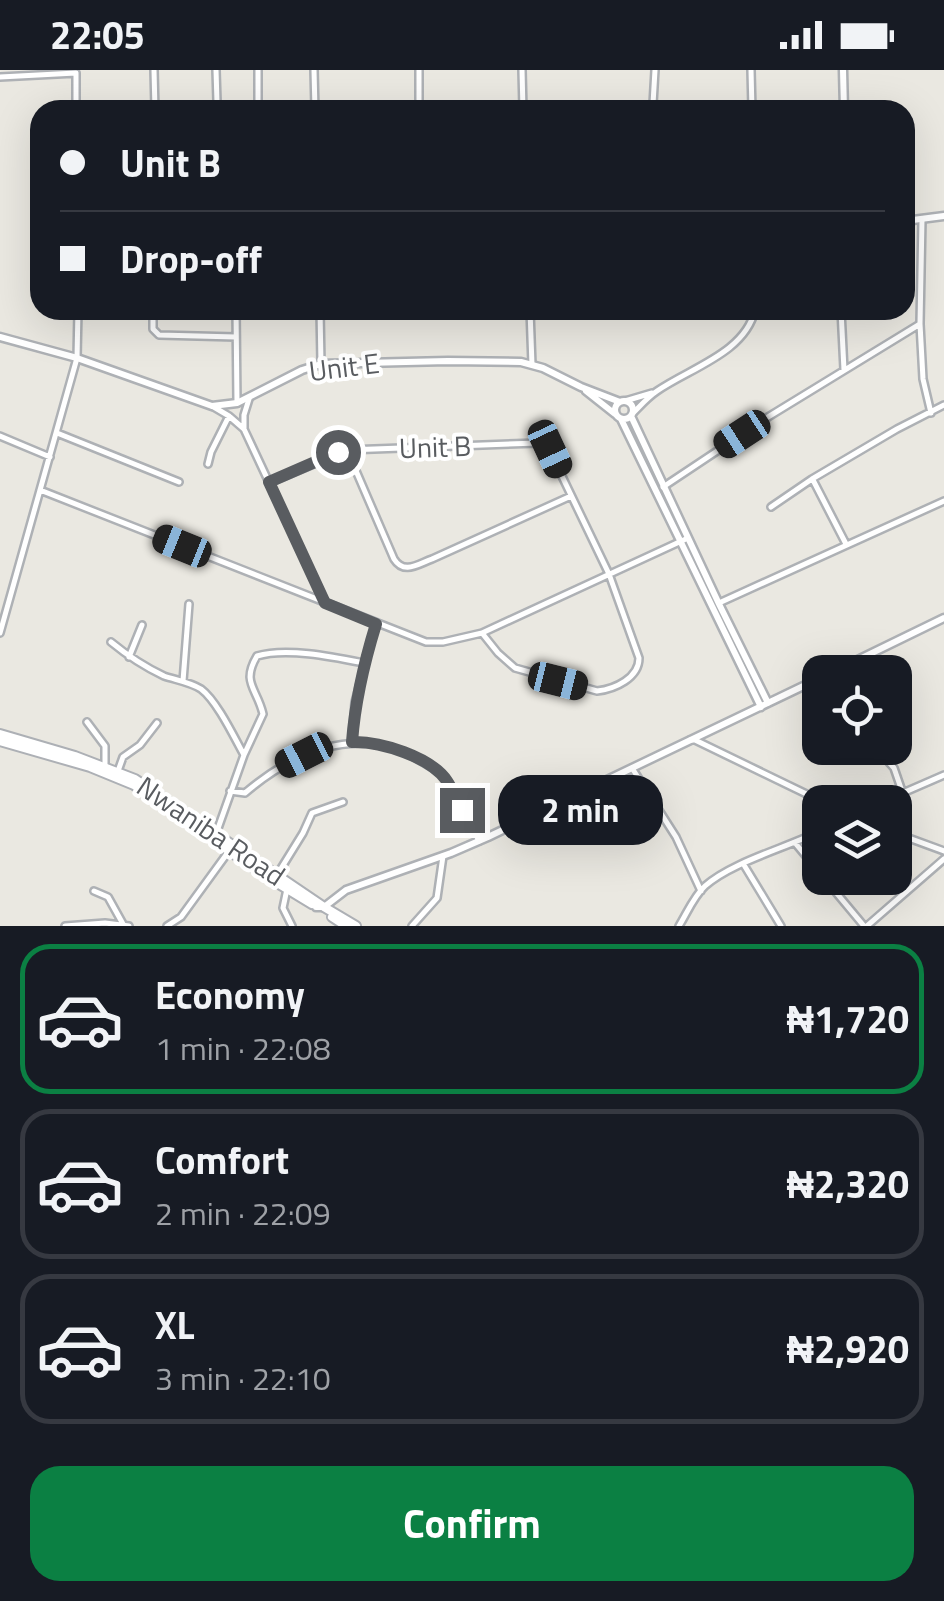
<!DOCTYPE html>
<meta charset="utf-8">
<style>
:root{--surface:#171b24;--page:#20242c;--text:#f1f3f6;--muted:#9ea1a6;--line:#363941;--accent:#0b8043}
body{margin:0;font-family:"Titillium Web",sans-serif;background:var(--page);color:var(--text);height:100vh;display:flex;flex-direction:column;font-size:38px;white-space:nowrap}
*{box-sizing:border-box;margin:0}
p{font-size:32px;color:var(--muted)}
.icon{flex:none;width:55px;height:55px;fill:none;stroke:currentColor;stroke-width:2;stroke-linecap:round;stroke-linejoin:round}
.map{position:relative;height:856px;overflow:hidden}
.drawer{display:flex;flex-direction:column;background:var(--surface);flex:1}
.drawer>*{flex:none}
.banner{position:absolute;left:30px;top:30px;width:885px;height:220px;border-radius:30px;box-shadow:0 10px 40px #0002;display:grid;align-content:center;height:220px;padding:0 30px;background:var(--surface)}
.tools{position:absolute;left:802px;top:585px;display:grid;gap:20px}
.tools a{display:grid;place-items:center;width:110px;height:110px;border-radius:20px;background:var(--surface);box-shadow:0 10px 40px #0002;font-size:50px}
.end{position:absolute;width:45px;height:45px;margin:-22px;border:12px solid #595c60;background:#fff;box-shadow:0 0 0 5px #fff}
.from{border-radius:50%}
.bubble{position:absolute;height:70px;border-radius:30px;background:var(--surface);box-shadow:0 10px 40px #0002;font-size:32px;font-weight:700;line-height:70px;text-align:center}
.car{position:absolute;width:30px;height:60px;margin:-30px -15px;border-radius:12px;box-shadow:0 0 8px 2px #0007;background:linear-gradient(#222 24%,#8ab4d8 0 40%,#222 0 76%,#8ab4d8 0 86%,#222 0)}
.banner b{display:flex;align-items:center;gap:35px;height:95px;font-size:38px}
.banner b+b{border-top:2px solid var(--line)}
.banner i{width:25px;height:25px;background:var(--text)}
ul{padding:18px 0 0;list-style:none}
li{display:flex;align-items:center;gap:30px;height:150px;margin:0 20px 15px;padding:0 10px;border:5px solid var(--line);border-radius:30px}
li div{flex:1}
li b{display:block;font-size:38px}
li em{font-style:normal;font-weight:700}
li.selected{border-color:var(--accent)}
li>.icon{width:90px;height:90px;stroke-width:1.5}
.primary-button{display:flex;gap:20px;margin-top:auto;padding:20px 30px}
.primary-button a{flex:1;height:115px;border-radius:30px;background:var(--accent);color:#fff;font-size:40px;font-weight:700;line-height:115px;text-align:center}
.status{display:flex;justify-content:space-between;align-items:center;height:70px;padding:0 50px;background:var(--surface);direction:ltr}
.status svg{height:28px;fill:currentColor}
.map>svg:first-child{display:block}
</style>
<div class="status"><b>22:05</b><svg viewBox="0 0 49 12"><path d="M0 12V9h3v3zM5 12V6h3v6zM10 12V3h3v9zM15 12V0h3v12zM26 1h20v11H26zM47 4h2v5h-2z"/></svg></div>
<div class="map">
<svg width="944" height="856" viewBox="0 0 944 856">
<rect width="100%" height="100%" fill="#eae8e1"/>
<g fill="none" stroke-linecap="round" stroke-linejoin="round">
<defs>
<path id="minor" d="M154,0L155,40
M216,0L217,32L218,36L223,38L295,36
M258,0V36
M314,0L315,40
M419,0V40
M522,0L523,40
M751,0L752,40
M0,7L76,3
M76,40V3
M648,40L653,34L655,0
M153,240V259L159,265L236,267
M236,240L237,333
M320,240L321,294
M530,240L532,295
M841,240L844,300
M920,254L923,309L931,343
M625,331L652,323
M212,336L229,346L244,359L324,530
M633,343C641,335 648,327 657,321C690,298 745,283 755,240
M244,359V345L249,329
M57,363L179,412
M0,366L50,387
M347,380L394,489C404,505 418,494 432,489L571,426
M208,394L211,382L229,346
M813,410L846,474
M269,413L347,380L538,373L547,375L609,504L639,588C639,608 615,619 597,621L515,598L498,583L482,563
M663,417L768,347L920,254L922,149
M40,420L426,572H443L482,563L688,468
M771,437L812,409L897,359L944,335
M719,533L944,431
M0,563L77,288L78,240
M111,572C128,586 145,597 164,606C176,610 190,612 201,619C217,631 234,667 244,685L216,764
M129,587L142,555
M183,611L189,534
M87,652L105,676V696
M690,670H695L823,732
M352,672L355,632L376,553
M876,678L894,698L903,724
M244,685L263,644C257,618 241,613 257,586C286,577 334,587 364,593
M632,698L676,767L701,821
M118,701L123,687L140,675L157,653
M230,721L245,723C293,682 354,656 414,687C424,693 439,700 446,709C459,725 469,752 479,771
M882,732L944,705
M895,763L944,781
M796,774L820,803
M744,795L781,856
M277,805L303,763L312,743L343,732
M824,808L864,856
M287,819L283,838L292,856
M94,821L108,827L123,854
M65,856L105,853L129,856
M167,856L181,847L229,781
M412,856L437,828L443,786
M679,856C687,843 694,826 705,816C732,792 786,778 820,761
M867,856L944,789"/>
<path id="tertiary" d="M843,0L844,40
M905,151L944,146
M0,267L77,288L212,336L237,333L302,300L321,294L448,291L521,292L543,298L581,317L620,332
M586,321L615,344
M615 340a9 9 0 1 1 18 0a9 9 0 1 1-18 0Z
M631,346L719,534L768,633
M621,349L761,637
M833,602L944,548
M316,837H324L346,820L451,783L488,767L820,608"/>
<path id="secondary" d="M0,664L75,686L135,709L324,837L356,856
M0,671L90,697L134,715L261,803L312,834
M332,847L346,856"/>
</defs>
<use href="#minor" stroke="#aeb1b5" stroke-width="10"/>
<use href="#tertiary" stroke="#aeb1b5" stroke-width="11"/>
<use href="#secondary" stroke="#adb0b5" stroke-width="12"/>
<use href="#minor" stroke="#fff" stroke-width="5"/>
<use href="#tertiary" stroke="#fff" stroke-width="6"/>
<use href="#secondary" stroke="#fff" stroke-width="8"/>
</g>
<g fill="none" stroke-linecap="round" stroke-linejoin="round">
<path stroke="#595c60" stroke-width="12" d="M338,382L269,412L325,533L376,554C364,593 355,631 352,672C380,671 431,687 447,711C453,720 457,731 462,740"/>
</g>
<g text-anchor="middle" stroke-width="8" stroke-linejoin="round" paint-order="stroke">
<g font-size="28" fill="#595c60" stroke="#fff">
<text transform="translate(344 297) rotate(-7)" y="10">Unit E</text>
<text transform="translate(435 377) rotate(-2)" y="10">Unit B</text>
<text transform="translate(211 761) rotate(34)" y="10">Nwaniba Road</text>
</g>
</g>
</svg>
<div class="tools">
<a><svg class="icon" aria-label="locate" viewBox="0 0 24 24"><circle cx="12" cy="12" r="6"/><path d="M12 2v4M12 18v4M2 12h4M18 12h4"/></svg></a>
<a><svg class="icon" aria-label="layers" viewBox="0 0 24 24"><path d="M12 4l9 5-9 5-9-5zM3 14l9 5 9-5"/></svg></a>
</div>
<i class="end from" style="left:338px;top:382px"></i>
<i class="end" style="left:462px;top:740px"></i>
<div class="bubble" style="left:498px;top:705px;width:165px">2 min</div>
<i class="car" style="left:742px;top:364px;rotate:237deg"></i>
<i class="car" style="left:550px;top:379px;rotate:155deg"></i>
<i class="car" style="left:182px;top:476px;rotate:292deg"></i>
<i class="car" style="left:558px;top:611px;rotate:104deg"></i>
<i class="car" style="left:304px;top:685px;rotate:243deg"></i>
<div class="banner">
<b><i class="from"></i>Unit B</b>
<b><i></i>Drop-off</b>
</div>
</div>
<section class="drawer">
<ul>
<li class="selected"><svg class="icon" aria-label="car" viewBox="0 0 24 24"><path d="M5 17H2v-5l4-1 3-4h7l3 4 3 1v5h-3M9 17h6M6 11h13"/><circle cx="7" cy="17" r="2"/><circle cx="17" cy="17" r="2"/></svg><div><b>Economy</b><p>1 min · 22:08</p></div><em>₦1,720</em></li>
<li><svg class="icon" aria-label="car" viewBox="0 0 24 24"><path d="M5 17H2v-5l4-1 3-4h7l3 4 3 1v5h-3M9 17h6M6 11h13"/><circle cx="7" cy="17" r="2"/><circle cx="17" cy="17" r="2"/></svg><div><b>Comfort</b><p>2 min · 22:09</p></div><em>₦2,320</em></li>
<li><svg class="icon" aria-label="car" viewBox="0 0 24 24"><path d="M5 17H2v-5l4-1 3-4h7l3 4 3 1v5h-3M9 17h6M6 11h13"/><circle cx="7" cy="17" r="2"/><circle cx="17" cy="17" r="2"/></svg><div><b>XL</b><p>3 min · 22:10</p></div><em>₦2,920</em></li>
</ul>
<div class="primary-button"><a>Confirm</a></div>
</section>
